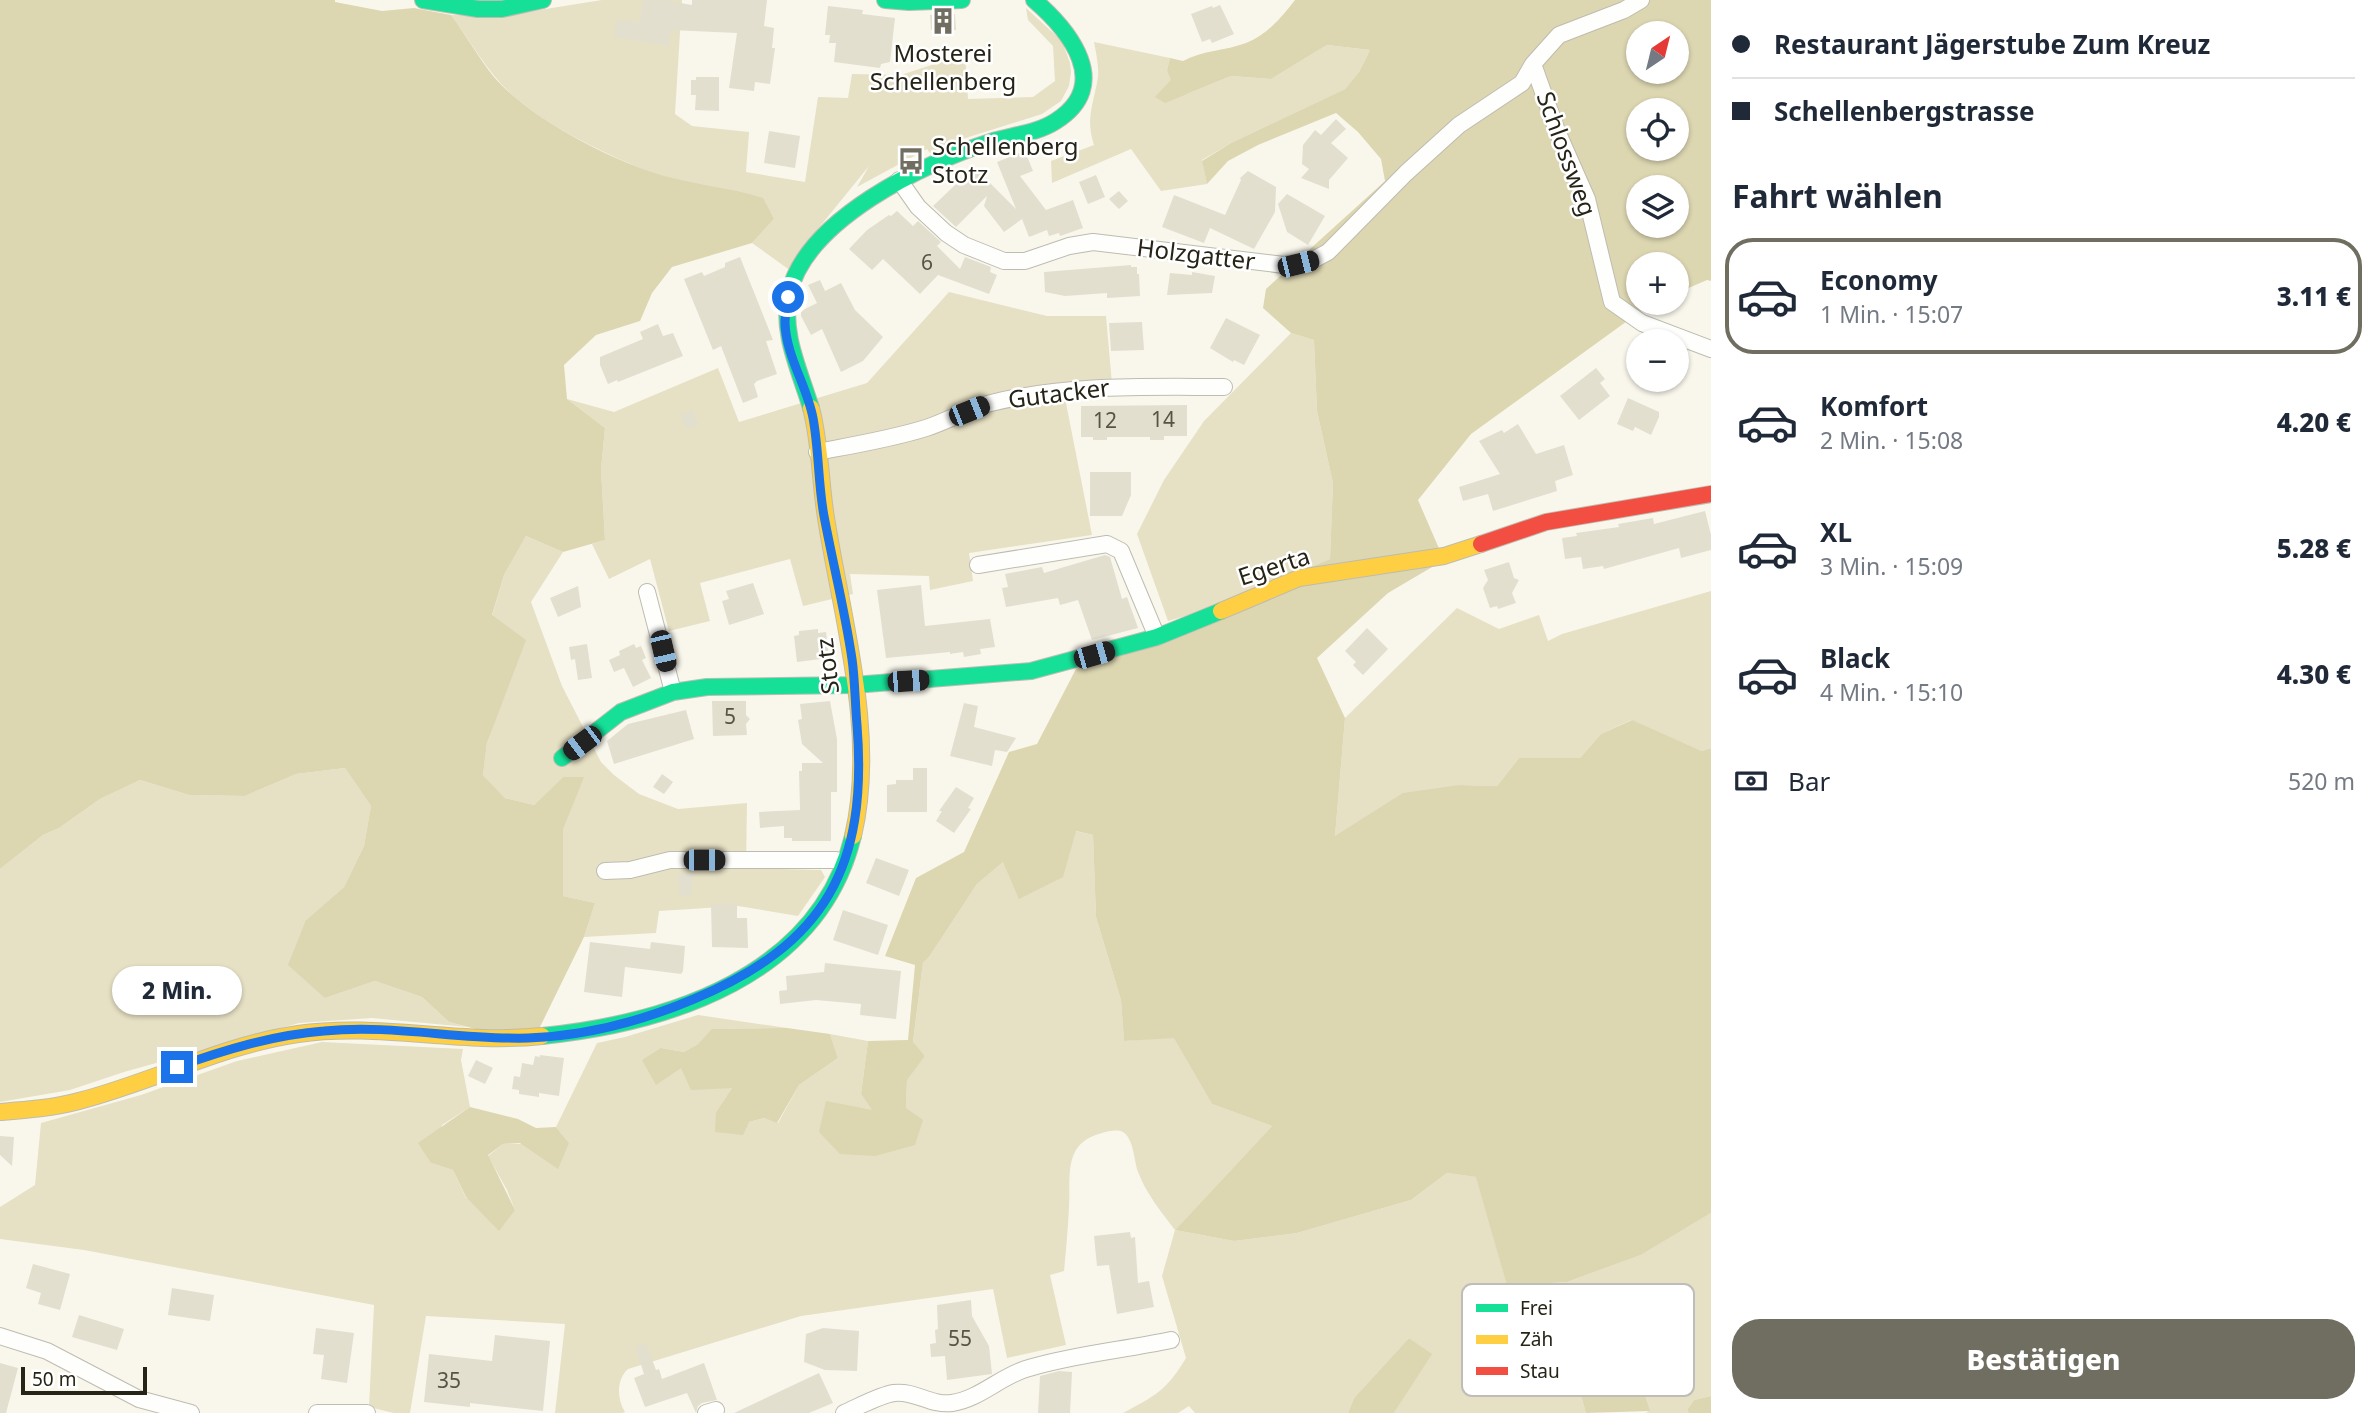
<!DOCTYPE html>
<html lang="de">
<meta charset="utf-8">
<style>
:root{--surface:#fff;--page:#f2f2f3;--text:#1f2937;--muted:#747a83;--line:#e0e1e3;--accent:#706e61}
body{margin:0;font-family:"Noto Sans",sans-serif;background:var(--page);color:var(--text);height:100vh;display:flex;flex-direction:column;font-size:26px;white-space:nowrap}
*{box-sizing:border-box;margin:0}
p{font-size:23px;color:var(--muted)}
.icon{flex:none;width:38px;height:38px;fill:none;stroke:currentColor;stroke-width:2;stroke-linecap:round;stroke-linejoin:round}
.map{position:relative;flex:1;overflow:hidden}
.panel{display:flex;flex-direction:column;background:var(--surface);width:665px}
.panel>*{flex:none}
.banner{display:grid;align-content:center;height:154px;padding:0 21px;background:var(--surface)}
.needle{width:46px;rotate:35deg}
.tools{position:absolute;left:1626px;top:21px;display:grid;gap:14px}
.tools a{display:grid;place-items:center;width:63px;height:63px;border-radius:50%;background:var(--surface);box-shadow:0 2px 5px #0004;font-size:35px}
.scale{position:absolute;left:21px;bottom:18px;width:126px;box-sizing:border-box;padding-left:7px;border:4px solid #262416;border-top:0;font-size:19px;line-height:24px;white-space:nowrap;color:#262416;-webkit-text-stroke:5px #fff;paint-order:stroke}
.end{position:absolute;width:32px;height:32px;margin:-16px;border:9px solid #1a73e8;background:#fff;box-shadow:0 0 0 4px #fff}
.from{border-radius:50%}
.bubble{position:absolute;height:49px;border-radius:24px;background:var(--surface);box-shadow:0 2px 5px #0004;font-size:23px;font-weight:800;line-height:49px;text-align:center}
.car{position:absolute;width:21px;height:42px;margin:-21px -10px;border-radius:9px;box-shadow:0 0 5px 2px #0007;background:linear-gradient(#222 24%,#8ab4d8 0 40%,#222 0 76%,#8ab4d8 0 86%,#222 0)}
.banner b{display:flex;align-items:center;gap:24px;height:66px;font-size:26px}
.banner b+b{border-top:2px solid var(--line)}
.banner i{width:18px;height:18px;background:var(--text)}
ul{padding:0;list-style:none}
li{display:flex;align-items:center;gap:21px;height:116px;margin:0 14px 10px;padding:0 7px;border:4px solid transparent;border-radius:28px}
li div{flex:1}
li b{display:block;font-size:26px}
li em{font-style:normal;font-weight:800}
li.active{border-color:var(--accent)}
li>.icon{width:63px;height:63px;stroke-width:1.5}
h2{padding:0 21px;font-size:32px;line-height:84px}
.pay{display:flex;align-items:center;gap:18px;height:77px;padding:0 21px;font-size:26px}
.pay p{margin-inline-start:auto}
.button{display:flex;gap:14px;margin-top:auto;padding:14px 21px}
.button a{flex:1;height:80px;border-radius:28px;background:var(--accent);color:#fff;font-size:28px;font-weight:800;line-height:80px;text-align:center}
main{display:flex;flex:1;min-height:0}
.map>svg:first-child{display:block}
</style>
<main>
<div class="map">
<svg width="1711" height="1413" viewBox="0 0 1711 1413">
<rect width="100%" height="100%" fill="#f9f7ec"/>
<path fill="#e6e0c4" d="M602,0H682L675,114L692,126L749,132L746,172L805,182L818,97L848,98L852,74L901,75L965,54L968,99L1033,97L1055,81L1053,46L1028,20L1026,8L1062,41L1070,63L1071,72L1069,86L1061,101L1042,114L953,142L930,153L927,149L857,187L869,166L800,251L791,271L752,243L774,219C692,187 585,155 517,99C489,76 473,44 451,15L501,16Z
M1094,42L1170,58L1167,70L1187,94L1231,76L1271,79L1327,45L1370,50L1359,72L1345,89L1231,143L1202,160L1207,184L1161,191L1131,149L1052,183L1051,161L1094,145C1085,118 1094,103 1098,77C1099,66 1096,53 1094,42Z
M949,292L1047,316H1106L1113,395L1065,398L1092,535L969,553L973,581L930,590L929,576L850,574L853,594L803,606L790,559L700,583L710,621L669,631L650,559L609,579L592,544L605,540L601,469L605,428L567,399L614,412L718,368L739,422L867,383Z
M1291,333L1314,340L1317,411L1333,483L1330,559L1210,609L1168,621L1137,534L1164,480L1204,421Z
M526,536L563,552L531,602L562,686L601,762L614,775L639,794L678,809L747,803L746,868L821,870L825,877L798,916L738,906L659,911L656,933L584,937L595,903L563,896V830L583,778L563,777L534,805L505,798L483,775L487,743L504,695L492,616L504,575Z
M1711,591V748L1702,751L1631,720L1601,734L1580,758H1519L1497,786L1460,785L1335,836L1345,718L1457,608L1499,629L1539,615L1548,641L1562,634Z
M345,768L371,806L364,846L344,887L306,920L325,998L375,981L422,997L449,1022L467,1027L372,1018L299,1023L124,1072L70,1090L0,1102V869L43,835L59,828L100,799L140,780L189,795L245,796L296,774Z
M1075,831L1093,835L1096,917L1121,1000L1124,1041L1174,1037L1212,1104L1272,1126L1175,1230L1234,1241L1297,1233L1411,1200L1447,1173L1477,1177L1507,1286L1567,1282L1641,1255L1711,1213V1396L1694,1400L1687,1410L1689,1413H1646L1649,1411L1606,1356L1526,1385L1565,1378L1578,1385L1586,1413H1394L1431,1354L1409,1338L1354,1398L1348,1413H1195L1189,1406L1178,1413H1123C1155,1396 1167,1390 1186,1358L1162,1276L1175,1230C1161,1212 1146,1193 1138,1172C1134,1161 1134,1139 1123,1132C1117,1129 1109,1131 1102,1133C1062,1143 1071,1177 1069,1207C1068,1229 1066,1250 1064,1271L1050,1275L1066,1345L1007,1358L993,1289L801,1316L628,1369C616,1380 617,1399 625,1412L622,1413H555L565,1324L426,1316L410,1413H394L369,1407L374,1305L84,1250L0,1239V1207L35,1185L41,1123L141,1095L237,1061L322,1042L463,1049L461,1060L470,1107L442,1125L431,1163L453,1170L466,1198L515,1210L507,1190L488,1156L503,1144L569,1143L556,1127L597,1043L625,1037L698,1015L787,1028L713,1029L698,1044L684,1052L661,1048L682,1068L732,1088L716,1112L749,1122L764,1118L778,1123L799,1085L838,1058L830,1034L868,1041L861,1094L873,1111L819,1132L906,1108L907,1079L925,1056L913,1043L923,961L929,957L977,884L1003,862Z"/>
<path fill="#dcd6b1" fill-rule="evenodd" d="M0,0H335V2L382,11L414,8L451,15C466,35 478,57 494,77C529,118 612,161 664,176C697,185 731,188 763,198L774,219L752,243L672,267L652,293L640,321L596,335L564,365L567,399L605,428L601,469L605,540L563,552L526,536L504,575L492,615L526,640L487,743L483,775L505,798L534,805L563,777H584L563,830V896L595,903L584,937L539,1029L487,1032L449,1022L422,997L375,981L325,998L288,965L306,920L344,887L364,846L371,806L345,768L296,774L245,796L189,795L140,780L100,799L59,828L43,835L0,869Z
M1295,0H1711V281L1707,280L1677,293L1676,264H1638V303H1652L1471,434L1418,500L1444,560L1388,593L1317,658L1345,718L1335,836L1403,793L1460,785L1497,786L1519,758H1580L1601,734L1632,720L1702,751L1711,748V1213L1641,1255L1567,1282L1507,1286L1476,1177L1447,1173L1411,1200L1297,1233L1234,1241L1175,1230L1272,1126L1212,1104L1174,1038L1124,1041L1121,1000L1096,917L1093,835L1076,831L1063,877L1019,899L1003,862L977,884L929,957L923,962L913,1042L925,1056L907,1080L906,1108L923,1120L915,1145L875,1156L840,1154L819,1132L826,1101L872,1110L861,1094L868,1041L908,1040L915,965L885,956L916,878L964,852L1009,752L1037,744L1076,669L1210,609L1330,559L1333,483L1317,411L1314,340L1291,333L1263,308L1266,289L1385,181L1381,159L1358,132L1336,113L1258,145L1228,161L1207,184L1202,161L1231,143L1345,89L1359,72L1370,50L1327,45L1271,79L1231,76L1165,103L1155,97L1171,80L1167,70L1170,58L1183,61C1203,50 1225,51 1246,43C1267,35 1282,17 1295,0ZM1638,33H1676V72H1638ZM1638,110H1676V149H1638ZM1638,187H1676V226H1638Z
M787,1028L830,1034L838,1058L799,1085L777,1123L764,1118L749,1122L743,1135L715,1132L716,1112L732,1088L691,1090L681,1068L656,1085L642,1060L661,1048L684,1052L698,1044L712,1029Z
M470,1107L518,1119L536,1128L556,1127L569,1143L558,1169L520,1143L503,1144L488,1155L515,1210L499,1231L466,1197L453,1170L431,1163L418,1143Z
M1409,1338L1432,1354L1394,1413H1348L1354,1398Z
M1532,1340L1573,1344L1606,1356L1642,1387L1650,1411L1586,1413L1578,1385L1565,1378L1526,1385L1503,1372L1514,1357Z
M1711,1396V1413H1689L1687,1410L1694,1400Z"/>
<path fill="#e2dfcf" d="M643,0H663L692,5V0H767L764,26L774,28L772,48H775L770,84L755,82L754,91L729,88L737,33L671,30L669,46L614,37L617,19L639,23Z
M1220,5L1234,34L1212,43L1210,39L1202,42L1191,14L1212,6L1213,8Z
M828,6L863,10L862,14L895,18L890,62L881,64L880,68L834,62L836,43H829L830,35H825Z
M955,14L956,30H931L930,15Z
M696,77H719V111L695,110L696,95H691V80H696Z
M1336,119L1346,129L1331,143L1348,158L1329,180V189L1301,178L1309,169L1302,164L1303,145L1315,130L1321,135Z
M769,131L800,136L795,168L764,163Z
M1025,151L1033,171L1020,176L1046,210L1073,200L1083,228L1060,236L1059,233L1049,236L1047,230L1029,237L1022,219L1004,232L984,206L987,196L956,227L933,206L974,167L1016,209L997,162Z
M1248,171L1276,187L1275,212L1254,249L1210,228L1204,243L1162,227L1174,195L1225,215L1241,180L1240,178Z
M1096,175L1105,197L1088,204L1079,182Z
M1119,191L1128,201L1119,209L1109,199Z
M1287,194L1325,216L1308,245L1287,232L1278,204Z
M897,211L913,226L918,221L941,242L937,246L960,269L965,257L991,267L990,272L997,275L989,294L938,275L920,294L883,259L872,270L849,249L867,230L889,215L891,216Z
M740,257L773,340L766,341L777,374L757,381L754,384L758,397L743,403L721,346L713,350L684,279L702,272L704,276L725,267V263Z
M1131,265V267H1137V274H1139L1140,296L1107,298V293L1065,296L1045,292L1044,272Z
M1192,272L1215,276L1212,293L1167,295L1170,273L1192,275Z
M820,280L825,291L841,283L855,310L883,337L863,361L841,372L822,329L811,335L801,316V311L817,303L808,285Z
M1226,318L1260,335L1244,365L1234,360L1233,362L1210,348Z
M1142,322L1144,350L1111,351L1109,323Z
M658,324L663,336L673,333L683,356L618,382L617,380L608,384L600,365V357L643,339L640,332Z
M1596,368L1605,379L1600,383L1610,396L1579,420L1560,396Z
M1628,398L1659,412V417L1651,435L1635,427L1633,431L1617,424Z
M1187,405V436H1164V440H1150V437H1107V440H1093V437H1081V406Z
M693,411L698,425L686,429L680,415Z
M1518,424L1536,454L1564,445L1573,475L1555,481L1557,491L1493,511L1488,494L1463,501L1459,487L1500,474L1479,441L1502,430L1504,433Z
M1090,472H1131V495L1122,516H1090Z
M1705,511L1711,535V550L1681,558L1679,548L1604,569L1603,566L1583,569L1581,557L1565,559L1562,538L1577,536L1576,533L1619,527L1618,524L1653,518L1654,524Z
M1105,555L1110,557L1122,599L1127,597L1138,628L1092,640L1078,600L1060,605L1058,598L1006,607L1002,588L1008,587L1005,574L1042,567L1044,573Z
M1509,562L1514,578L1519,580L1512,593L1516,603L1498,609L1497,606L1490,608L1483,588L1488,580L1484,570Z
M753,583L764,614L729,625L722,601L729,599L726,591Z
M921,585L925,626L990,619L995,647L980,649L981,654L964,657L963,652L950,654V652L886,658L877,590Z
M578,586L581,607L558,617L550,598Z
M1367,628L1388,649L1363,675L1353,665L1356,662L1345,651Z
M818,629V633L826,632L829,658L797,662L794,636L799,635V631Z
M587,644L592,678L578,680L575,659L571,660L569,647Z
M634,644L636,648L641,646L646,658L642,660L651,678L633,687L624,668L614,672L609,660L620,655L619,651Z
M712,701H746V715L750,719L746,724L747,735L713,736Z
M830,701L837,739V792H831V841H792V838H784V826L760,828L759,812L800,810L799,771H802V763H823L802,744L798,720L802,719L800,704Z
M964,703L978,706L974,727L1016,738L1007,752L995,750L992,766L950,756Z
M686,710L694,739L614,764L607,741L628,724Z
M913,768H927V812H887V785L896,784V780H913Z
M662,774L673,782L664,794L653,787Z
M956,787L974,798L968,808L971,809L954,833L936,821L942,811H939Z
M876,858L909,870L899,896L866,883Z
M694,873L691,895L679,896L678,874Z
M711,904H737V918H747L748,948L712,947Z
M843,910L888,925L878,955L833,940Z
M590,942L650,949L651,942L685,946L683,971L681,974L625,967L622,997L584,992Z
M825,963L901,971L896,1019L860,1015L861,1004L816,1000L780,1004L779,991L787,990L786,976L824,972Z
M540,1055L564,1058L559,1096L539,1093V1097L519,1094V1090L512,1089L514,1076L520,1077L522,1063L533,1065L535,1056L540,1057Z
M476,1060L493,1068L485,1084L468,1076Z
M0,1136L14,1137L12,1166L0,1155Z
M1130,1232L1131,1238L1135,1237L1138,1283L1149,1281L1154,1307L1117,1314L1109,1265L1097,1266L1094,1236Z
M33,1264L70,1274L60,1310L38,1304L41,1293L26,1288Z
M172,1288L214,1295L210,1321L168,1315Z
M971,1300L972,1316L989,1346L992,1374L947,1380L945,1356L931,1357L930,1344L936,1343L935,1330L938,1329L937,1305Z
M79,1315L124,1329L117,1350L72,1337Z
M316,1328L354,1333L347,1383L321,1379L324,1355L313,1354Z
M823,1328L859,1331L857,1371L825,1370L804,1362L806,1334Z
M495,1335L550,1341L543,1411L470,1403V1407L424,1402L429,1354L492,1361Z
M646,1343L656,1370L659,1369L662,1379L704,1363L717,1400L702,1403L698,1406L696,1413L687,1393L645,1407L634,1378L644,1374L635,1347Z
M0,1363L18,1368L6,1413H0Z
M1059,1371L1072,1372L1070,1413H1038L1040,1376Z
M819,1373L833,1403L809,1413H734Z"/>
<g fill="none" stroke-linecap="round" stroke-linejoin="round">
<defs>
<path id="street" d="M1533,64L1557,131L1587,199L1612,302L1642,323L1711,349
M899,180L918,207L946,233L964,245L1004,261H1025L1069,246L1093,242L1284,265L1313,260L1328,252L1406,173L1459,125L1522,83L1533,64L1559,35L1624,10L1641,0
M817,452C854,445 891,439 926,428C948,421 969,408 991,403C1068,384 1146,387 1224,387
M978,565L1107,544L1121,551L1157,637
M647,592L673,692
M605,871L630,870L670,860H836L845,862
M0,1336L47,1351L139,1399L191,1413
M317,1413H367
M706,1413L716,1410
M844,1413C858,1407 880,1395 894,1393C914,1390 931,1406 952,1403C980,1399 1002,1375 1029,1368C1076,1354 1124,1350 1171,1340"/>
<path id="fast" d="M423,0L478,9H502L543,0
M885,0L909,2L962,0
M811,408C800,371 781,334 789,294C805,220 924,163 990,142C1012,135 1036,134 1056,121C1113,85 1070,31 1034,0
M562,758L621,712L673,692L707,687L854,685L1031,671L1157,637L1221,611
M542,1036C669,1023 819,976 853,836"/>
<path id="slow" d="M811,408C821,445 820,486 827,524C843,623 877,735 853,836
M1221,611L1299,578L1444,556L1481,544
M0,1112C26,1110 53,1108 79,1101C153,1082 222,1045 298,1034C379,1022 460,1045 542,1036"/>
<path id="jam" d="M1481,544L1546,522L1711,494"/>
</defs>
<use href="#street" stroke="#bebcb0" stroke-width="18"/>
<use href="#fast" stroke="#bebcb0" stroke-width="18"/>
<use href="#slow" stroke="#bebcb0" stroke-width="18"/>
<use href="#jam" stroke="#bebcb0" stroke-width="18"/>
<use href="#street" stroke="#fefefc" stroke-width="16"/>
<use href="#fast" stroke="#16e098" stroke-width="16"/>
<use href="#slow" stroke="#ffcf43" stroke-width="16"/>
<use href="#jam" stroke="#f24e42" stroke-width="16"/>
</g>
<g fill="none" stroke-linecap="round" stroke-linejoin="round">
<path stroke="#1a73e8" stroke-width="9" d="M177,1067C224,1050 273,1035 324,1031C392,1024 459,1040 528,1038C585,1036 642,1021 694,999C826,944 868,866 857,725C855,703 855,680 852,659C845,611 833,564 824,516C818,484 819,450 813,418C807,386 786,356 785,323C785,315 787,306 788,297"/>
</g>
<defs>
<symbol id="building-bare" viewBox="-9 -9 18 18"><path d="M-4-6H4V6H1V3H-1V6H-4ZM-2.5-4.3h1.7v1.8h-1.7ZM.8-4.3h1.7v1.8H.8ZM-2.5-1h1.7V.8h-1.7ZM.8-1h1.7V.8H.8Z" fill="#706e61" stroke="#fff" stroke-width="2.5" paint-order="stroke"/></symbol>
<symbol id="bus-bare" viewBox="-9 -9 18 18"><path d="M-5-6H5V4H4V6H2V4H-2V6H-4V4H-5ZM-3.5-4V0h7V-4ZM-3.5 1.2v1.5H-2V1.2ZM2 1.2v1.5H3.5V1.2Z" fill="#706e61" stroke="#fff" stroke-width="2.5" paint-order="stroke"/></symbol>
</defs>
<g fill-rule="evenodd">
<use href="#building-bare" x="924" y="2" width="38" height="38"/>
<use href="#bus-bare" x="892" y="142" width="38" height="38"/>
</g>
<g text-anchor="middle" stroke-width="5" stroke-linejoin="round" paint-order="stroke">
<g font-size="21" fill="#565445">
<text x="927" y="270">6</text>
<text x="1163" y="427">14</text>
<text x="1105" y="428">12</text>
<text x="730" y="724">5</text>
<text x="960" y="1346">55</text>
<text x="449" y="1388">35</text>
</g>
<g font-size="24" fill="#262416" stroke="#fff">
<text x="943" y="62">Mosterei<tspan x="943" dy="28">Schellenberg</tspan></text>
<text x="932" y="155" text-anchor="start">Schellenberg<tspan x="932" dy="28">Stotz</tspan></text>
</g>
<g font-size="24" fill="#262416" stroke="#fff">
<text transform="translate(1566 154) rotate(70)" y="8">Schlossweg</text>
<text transform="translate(1196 255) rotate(7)" y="8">Holzgatter</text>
<text transform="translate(1059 394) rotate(-7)" y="8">Gutacker</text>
<text transform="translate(1274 567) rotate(-18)" y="8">Egerta</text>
<text transform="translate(828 666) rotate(-97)" y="8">Stotz</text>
</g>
</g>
<rect x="1462" y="1284" width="232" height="112" rx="10" fill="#fff" stroke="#bebdb9" stroke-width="2"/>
<rect x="1476" y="1304" width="32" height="8" fill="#16e098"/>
<rect x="1476" y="1335" width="32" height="9" fill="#ffcf43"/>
<rect x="1476" y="1367" width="32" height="8" fill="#f24e42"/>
<g font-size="19" fill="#262416">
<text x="1520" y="1315">Frei</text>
<text x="1520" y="1346">Zäh</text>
<text x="1520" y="1378">Stau</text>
</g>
</svg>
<div class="tools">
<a><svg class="needle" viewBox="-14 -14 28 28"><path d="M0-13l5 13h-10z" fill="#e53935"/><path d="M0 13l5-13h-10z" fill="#747a83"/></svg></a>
<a><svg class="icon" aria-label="locate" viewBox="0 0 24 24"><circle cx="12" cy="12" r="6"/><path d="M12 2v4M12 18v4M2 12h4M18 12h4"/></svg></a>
<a><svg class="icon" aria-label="layers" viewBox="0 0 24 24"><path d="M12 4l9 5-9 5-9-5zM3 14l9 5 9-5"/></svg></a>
<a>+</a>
<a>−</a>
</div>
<div class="scale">50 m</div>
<i class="end from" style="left:788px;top:297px"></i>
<i class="end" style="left:177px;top:1067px"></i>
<div class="bubble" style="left:112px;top:966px;width:130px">2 Min.</div>
<i class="car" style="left:1298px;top:264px;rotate:76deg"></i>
<i class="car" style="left:969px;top:411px;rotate:68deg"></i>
<i class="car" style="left:663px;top:651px;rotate:167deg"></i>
<i class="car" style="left:1094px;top:655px;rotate:74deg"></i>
<i class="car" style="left:908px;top:681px;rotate:86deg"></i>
<i class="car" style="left:582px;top:743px;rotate:233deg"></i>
<i class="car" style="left:704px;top:860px;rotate:90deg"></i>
</div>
<section class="panel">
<div class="banner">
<b><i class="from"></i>Restaurant Jägerstube Zum Kreuz</b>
<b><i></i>Schellenbergstrasse</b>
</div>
<h2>Fahrt wählen</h2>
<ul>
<li class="active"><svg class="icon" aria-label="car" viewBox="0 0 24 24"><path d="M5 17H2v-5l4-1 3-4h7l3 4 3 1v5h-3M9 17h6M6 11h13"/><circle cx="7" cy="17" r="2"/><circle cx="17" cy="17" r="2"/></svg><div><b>Economy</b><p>1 Min. · 15:07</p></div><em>3.11 €</em></li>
<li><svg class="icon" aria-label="car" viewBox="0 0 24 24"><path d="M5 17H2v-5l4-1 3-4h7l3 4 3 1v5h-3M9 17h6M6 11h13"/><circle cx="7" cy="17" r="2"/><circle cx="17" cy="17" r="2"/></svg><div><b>Komfort</b><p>2 Min. · 15:08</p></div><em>4.20 €</em></li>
<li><svg class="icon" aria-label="car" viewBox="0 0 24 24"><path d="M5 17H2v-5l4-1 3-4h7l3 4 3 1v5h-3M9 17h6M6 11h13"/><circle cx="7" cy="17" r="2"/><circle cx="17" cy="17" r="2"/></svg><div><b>XL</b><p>3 Min. · 15:09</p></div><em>5.28 €</em></li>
<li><svg class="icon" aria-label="car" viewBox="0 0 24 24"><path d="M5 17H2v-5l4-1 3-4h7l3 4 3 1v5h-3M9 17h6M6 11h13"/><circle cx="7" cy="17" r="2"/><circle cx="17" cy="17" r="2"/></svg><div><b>Black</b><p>4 Min. · 15:10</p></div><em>4.30 €</em></li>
</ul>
<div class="pay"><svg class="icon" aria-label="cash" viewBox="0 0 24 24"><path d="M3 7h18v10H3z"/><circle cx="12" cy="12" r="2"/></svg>Bar<p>520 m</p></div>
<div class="button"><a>Bestätigen</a></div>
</section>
</main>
